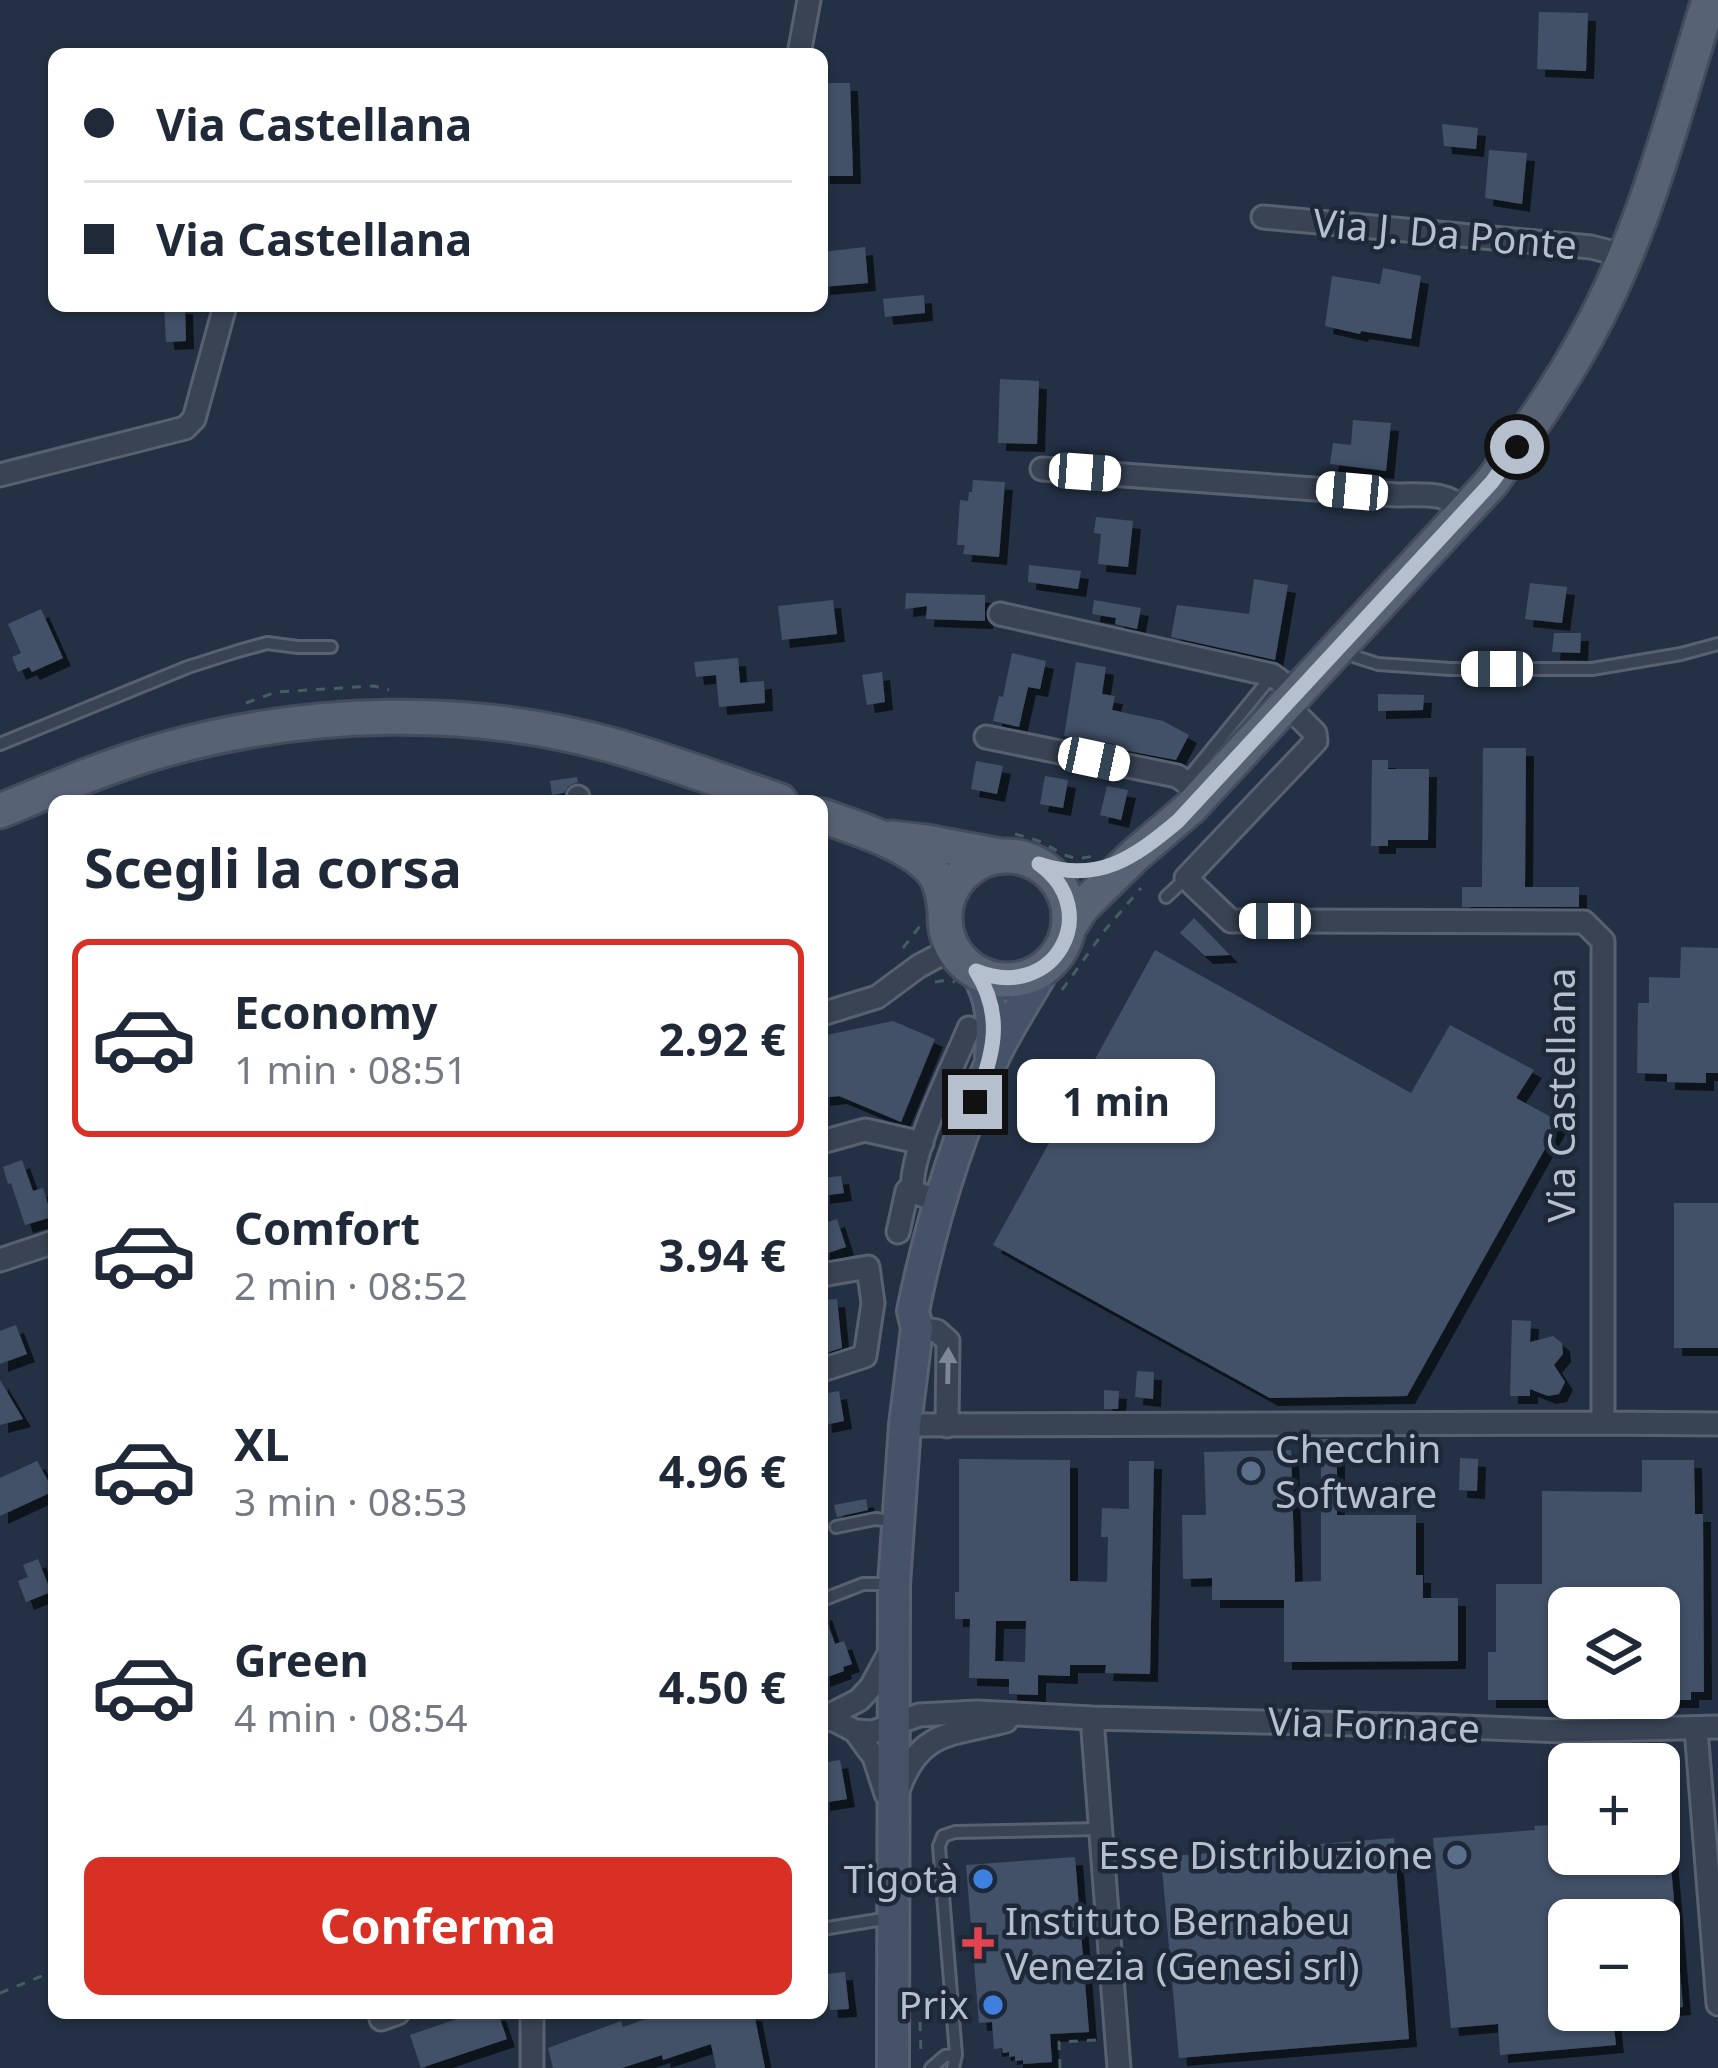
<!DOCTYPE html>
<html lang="it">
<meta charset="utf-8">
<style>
:root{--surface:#fff;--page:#f2f2f3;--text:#1f2937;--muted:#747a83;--line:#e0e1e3;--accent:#d93025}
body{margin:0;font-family:"Noto Sans",sans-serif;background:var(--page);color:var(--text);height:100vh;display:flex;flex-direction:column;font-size:45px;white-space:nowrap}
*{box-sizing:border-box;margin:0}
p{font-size:39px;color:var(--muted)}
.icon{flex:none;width:66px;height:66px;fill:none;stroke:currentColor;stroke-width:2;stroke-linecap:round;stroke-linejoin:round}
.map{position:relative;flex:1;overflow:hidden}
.drawer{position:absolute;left:48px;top:795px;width:780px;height:1224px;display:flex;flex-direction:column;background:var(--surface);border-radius:18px;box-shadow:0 3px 9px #0004}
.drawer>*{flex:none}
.banner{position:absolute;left:48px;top:48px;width:780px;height:264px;border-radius:18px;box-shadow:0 3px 9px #0004;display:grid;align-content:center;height:264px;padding:0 36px;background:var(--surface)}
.tools{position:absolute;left:1548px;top:1587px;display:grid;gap:24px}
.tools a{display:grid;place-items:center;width:132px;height:132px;border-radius:18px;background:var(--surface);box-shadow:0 3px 9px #0004;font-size:60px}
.end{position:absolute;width:54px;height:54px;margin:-27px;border:15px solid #b6bfce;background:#111;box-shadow:0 0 0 6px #111}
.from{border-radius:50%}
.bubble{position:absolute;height:84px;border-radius:18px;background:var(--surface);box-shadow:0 3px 9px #0004;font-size:39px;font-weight:700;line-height:84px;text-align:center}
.car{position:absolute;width:36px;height:72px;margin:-36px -18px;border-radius:15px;box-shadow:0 0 9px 3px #0007;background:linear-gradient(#fff 24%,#345 0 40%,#fff 0 76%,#345 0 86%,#fff 0)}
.banner b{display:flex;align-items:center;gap:42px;height:114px;font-size:45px}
.banner b+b{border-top:3px solid var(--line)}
.banner i{width:30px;height:30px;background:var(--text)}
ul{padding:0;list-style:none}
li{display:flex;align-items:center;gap:36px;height:198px;margin:0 24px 18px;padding:0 12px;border:6px solid transparent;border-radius:18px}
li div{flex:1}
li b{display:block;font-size:45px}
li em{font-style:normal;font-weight:700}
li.active{border-color:var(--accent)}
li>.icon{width:108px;height:108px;stroke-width:1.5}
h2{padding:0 36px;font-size:54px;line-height:144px}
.primary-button{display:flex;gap:24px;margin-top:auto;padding:24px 36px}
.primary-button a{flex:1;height:138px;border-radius:18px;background:var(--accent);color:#fff;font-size:48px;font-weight:700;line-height:138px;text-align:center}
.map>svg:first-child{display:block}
</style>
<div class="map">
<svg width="1718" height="2068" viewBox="0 0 1718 2068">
<defs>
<filter id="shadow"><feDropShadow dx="8" dy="8" stdDeviation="0" flood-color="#0009"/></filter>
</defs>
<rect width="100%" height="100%" fill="#243145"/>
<path fill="#425167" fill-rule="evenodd" filter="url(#shadow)" d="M1539,12L1588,13L1586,71L1537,69Z
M824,83H850L853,176H822V158H827Z
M1442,124L1478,128L1476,149L1444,146Z
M1489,150L1527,153L1522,204L1485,198Z
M865,247L868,283L822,287V252Z
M1383,268L1421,276L1411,339L1361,331L1360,334L1325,326L1332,276L1380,284Z
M924,295L925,313L885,317L883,299Z
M164,306H185L186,341L166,342Z
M1000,379L1039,381L1037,444L998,443Z
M1353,420L1391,423L1386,471L1330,464L1333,443L1351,445Z
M973,480L1005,482L999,557L963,554L965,545H957L960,500L968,501L969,492H972Z
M1096,517L1133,521L1128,567L1098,564L1101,534L1094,533Z
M1029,565L1081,571L1078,589L1028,582Z
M1254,579L1288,585L1275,660L1171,637L1177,605L1249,614Z
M1530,583L1567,587L1562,623L1525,619Z
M906,593L985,595V621L926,619L927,606L905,609Z
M833,600L837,634L782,640L778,606Z
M1094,600L1141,608L1137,629L1115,624L1116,618L1092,614Z
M41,609L63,658L32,672L29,667L18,672L12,657L21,653L8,624Z
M1554,633H1581L1580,653L1552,652Z
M1012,653L1046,661L1040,689L1028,687L1019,727L993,721L999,696L1003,697Z
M738,658L740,683L764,681L765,703L719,707L716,675L696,677L694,662Z
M1076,662L1106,667L1102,694L1115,696L1112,710L1163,721L1189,735L1176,760L1113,748L1114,744L1064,736Z
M882,672L885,702L867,705L862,675Z
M1378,694L1424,695L1423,710L1378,711Z
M1483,748H1526L1525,887H1579V907H1462V887H1482Z
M1372,760H1388V769H1429L1428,840H1388V846H1371Z
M976,761L1003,766L997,794L971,789Z
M1045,776L1068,780L1063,808L1040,804Z
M577,777L578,782L569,786L564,793L552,795L550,781Z
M1107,786L1128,790L1121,820L1100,815Z
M1194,918L1230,955L1205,956L1180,933Z
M1681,947L1718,948V1073H1706V1083L1667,1082V1074L1637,1073L1638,1003H1649V977L1680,978Z
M1155,950L1411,1093L1450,1025L1534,1070L1516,1098L1560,1122L1407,1396L1270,1398L993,1245Z
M893,1021L935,1039L901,1122L839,1096L822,1098V1036Z
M22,1160L33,1191L43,1188L52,1217L25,1225L11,1183L8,1184L3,1167Z
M841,1176L844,1193L822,1196V1178Z
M1674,1203H1718V1348H1674Z
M837,1219L846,1247L822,1255V1224Z
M837,1299L842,1348L822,1354V1300Z
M1512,1320L1531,1321L1530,1342L1553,1336L1562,1343L1563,1354L1554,1365L1565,1382L1559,1394L1548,1396L1530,1389V1396H1510Z
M16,1325L27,1354L0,1364V1331Z
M1137,1371L1154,1372L1153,1399L1135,1397Z
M0,1380L23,1419L0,1425Z
M1104,1390L1119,1391L1118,1409H1104Z
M839,1391L844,1421L824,1425L822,1394Z
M1321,1439H1337V1515H1416V1575H1423V1598H1458V1661L1284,1662V1600H1212V1578L1183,1579L1182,1515H1206L1204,1452L1291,1450L1295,1582L1321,1581Z
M1460,1458L1478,1459L1477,1491L1459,1490Z
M959,1459L1070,1460V1581L1107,1582L1108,1537H1101L1102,1508L1129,1509V1461H1154L1150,1674L1105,1673L1106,1665H1070V1676L1038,1675V1695L1009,1694V1679L969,1678L970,1619H955V1592H959ZM996,1621H1026L1025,1662L995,1661Z
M1642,1460H1694L1695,1514H1703L1704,1692H1691V1700H1659V1608H1569V1700H1488V1652H1496V1584H1542V1491L1642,1492Z
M37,1461L54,1491L0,1516V1478Z
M866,1499L868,1510L837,1517L834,1505Z
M38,1559L51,1592L26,1602L18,1581L28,1577L23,1565Z
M824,1612L835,1644L844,1641L852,1664L843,1667L844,1671L822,1679V1613Z
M840,1760L847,1799L822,1803V1763Z
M1569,1824V1854H1670L1683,2007L1659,2009V1920H1569V2010H1612L1616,2045L1500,2055L1498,2024L1451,2028L1433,1838L1535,1830L1534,1826Z
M1394,1838L1409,2039L1179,2058L1161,1857Z
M1075,1857L1089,2032L1050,2034L1052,2062L1023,2064V2060L1015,2061V2056L1009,2057V2052L1003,2053L1002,2048L994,2049L992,2022L979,2023L966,1865Z
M845,1972L849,2009L830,2010L827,1974Z
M474,2013H498L507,2039L421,2068L410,2035Z
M662,2013H754L765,2068H716L711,2044L663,2060L662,2055L622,2068H553L548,2048L621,2021L623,2027Z"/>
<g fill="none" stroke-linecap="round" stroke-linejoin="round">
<defs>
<path id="lane" d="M1343,648L1356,657L1378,664L1450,669H1592L1681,654L1718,644
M0,744L188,667L238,651L267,643L298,647H331
M1186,781L1271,677
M1166,897L1185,879
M836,1527L875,1519L895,1521
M822,1600L863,1584H891
M822,1929L877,1920L890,1921
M931,2068L945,2056L956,2055
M953,2068L956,2055L939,1846L943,1836L955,1832L1099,1829"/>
<path id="street" d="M799,54L809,0
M1263,217L1591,247L1626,256
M1042,469L1397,495C1423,495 1446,491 1465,511
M0,475L185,428L194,419L225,306
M1000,614L1272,675L1297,693
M986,737L1177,776L1203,794
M578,797L579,801
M822,1014L877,997L919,966L953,948
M822,1142L865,1130L922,1143
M939,1201L913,1192C907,1157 954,1065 969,1028
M898,1232L907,1191L911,1187
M0,1260L54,1242
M822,1275L868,1267L873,1303L865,1356L822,1370
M917,1328L937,1331L948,1341L947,1426
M1603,1423L1718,1424
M905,1425L1603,1423V941L1584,922L1231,921L1186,878L1316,741L1315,733L1286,704
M1092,1718L1119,2068
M822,1719L859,1700L871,1687L891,1650
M823,1719L834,1720L855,1731L873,1732L919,1715L977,1712L1092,1718L1439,1726L1563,1731L1718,1727
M1696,1729L1718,2004
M855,1731L874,1757L886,1794
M899,1788C920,1730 952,1735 1006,1721
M381,2019L398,2013
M532,2068V2013"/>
<path id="secondary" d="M976,971C994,1000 993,1024 991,1057
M893,2068L894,1584L905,1425L917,1328L913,1311C930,1227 955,1144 990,1065C1003,1034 1027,999 1044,968"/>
<path id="primary" d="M0,811C54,789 107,766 163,750C308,709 469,705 615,746C670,762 725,782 780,801
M822,816C856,828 911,844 934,873C942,884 943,897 945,910
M891,838L926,842L1000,856
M945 918a62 62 0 1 1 124 0a62 62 0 1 1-124 0Z
M1068,929L1082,907L1134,856L1190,808L1492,482C1525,435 1559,387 1587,336C1645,231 1674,113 1709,0"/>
</defs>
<use href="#lane" stroke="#576171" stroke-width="16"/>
<use href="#street" stroke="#576171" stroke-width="27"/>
<use href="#secondary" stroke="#576171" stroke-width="36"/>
<use href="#primary" stroke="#424c5d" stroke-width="39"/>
<path stroke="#445e62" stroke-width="3" stroke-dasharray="9 9" stroke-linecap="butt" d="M246,703L276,692L374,686L389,690
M1015,834C1025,837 1036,839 1045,844C1063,854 1073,863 1095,855
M903,948L923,922
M935,982L947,980L955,982
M1062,990L1105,930L1141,888
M0,1993L54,1971
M920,2022L921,2054
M1060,2068L1059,2042L1097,2040"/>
<use href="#lane" stroke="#394354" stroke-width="10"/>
<use href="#street" stroke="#394354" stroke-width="21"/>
<use href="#secondary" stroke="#465267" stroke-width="30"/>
<use href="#primary" stroke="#576274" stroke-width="33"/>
</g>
<defs><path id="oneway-solid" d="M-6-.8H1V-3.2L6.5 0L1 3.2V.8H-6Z" transform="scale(3)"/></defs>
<use fill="#7e8797" href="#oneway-solid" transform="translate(948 1366) rotate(-89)"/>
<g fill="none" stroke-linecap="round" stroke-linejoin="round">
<path stroke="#b6bfce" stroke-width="15" d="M975,1102C993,1055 1005,1017 976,971C1054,1003 1105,911 1039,864C1098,884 1134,858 1178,821L1492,482L1517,447"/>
</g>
<g fill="#5c6f8a" stroke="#1d2839" stroke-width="4.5">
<circle cx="1251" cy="1471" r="12"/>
<circle cx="1457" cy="1855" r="12"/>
</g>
<g fill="#3f7fe0" stroke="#1d2839" stroke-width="4.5">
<circle cx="983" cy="1879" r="12"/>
<circle cx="993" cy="2005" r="12"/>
</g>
<path fill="#e0444e" stroke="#1d2839" stroke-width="4.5" d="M972 1925h12v12h12v12h-12v12h-12v-12h-12v-12h12z"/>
<g text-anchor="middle" stroke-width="9" stroke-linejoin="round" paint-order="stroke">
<g font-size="39" fill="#b6bfce" stroke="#1d2839">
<text transform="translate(1445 234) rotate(5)" y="14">Via J. Da Ponte</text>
<text transform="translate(1561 1095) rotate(-90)" y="14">Via Castellana</text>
<text transform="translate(1374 1725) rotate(2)" y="14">Via Fornace</text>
</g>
<g font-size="39" fill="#b6bfce" stroke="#1d2839" text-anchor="end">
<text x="1275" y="1463" text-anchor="start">Checchin<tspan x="1275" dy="45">Software</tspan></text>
<text x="1433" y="1869">Esse Distribuzione</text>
<text x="959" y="1893">Tigotà</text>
<text x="1005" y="1935" text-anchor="start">Instituto Bernabeu<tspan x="1005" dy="45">Venezia (Genesi srl)</tspan></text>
<text x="969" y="2019">Prix</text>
</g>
</g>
</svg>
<div class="tools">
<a><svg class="icon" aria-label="layers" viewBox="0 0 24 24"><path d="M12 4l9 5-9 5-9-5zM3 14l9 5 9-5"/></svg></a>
<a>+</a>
<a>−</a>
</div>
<i class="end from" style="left:1517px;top:447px"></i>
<i class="end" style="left:975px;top:1102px"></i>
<div class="bubble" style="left:1017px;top:1059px;width:198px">1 min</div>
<i class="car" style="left:1085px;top:472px;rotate:94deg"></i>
<i class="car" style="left:1352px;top:491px;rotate:275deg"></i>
<i class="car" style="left:1497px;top:669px;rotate:270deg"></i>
<i class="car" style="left:1094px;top:759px;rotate:102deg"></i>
<i class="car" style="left:1275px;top:921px;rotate:270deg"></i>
<div class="banner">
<b><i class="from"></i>Via Castellana</b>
<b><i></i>Via Castellana</b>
</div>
<section class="drawer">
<h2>Scegli la corsa</h2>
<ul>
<li class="active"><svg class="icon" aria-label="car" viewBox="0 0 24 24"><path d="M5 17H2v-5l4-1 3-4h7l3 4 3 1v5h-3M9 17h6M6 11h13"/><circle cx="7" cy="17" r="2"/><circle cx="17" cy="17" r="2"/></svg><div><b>Economy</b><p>1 min · 08:51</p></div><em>2.92 €</em></li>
<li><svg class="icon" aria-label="car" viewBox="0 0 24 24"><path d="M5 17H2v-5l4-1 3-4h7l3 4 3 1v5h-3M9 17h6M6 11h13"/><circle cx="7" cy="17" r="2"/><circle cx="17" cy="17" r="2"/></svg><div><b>Comfort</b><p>2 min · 08:52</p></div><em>3.94 €</em></li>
<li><svg class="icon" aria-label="car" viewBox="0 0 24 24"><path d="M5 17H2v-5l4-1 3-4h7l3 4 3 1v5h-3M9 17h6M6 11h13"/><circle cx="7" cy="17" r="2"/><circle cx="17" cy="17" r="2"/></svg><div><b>XL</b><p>3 min · 08:53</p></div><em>4.96 €</em></li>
<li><svg class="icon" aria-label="car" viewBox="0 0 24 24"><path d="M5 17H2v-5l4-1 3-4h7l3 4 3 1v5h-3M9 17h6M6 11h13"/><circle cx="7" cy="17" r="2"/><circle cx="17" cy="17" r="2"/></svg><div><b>Green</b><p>4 min · 08:54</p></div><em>4.50 €</em></li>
</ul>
<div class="primary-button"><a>Conferma</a></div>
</section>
</div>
